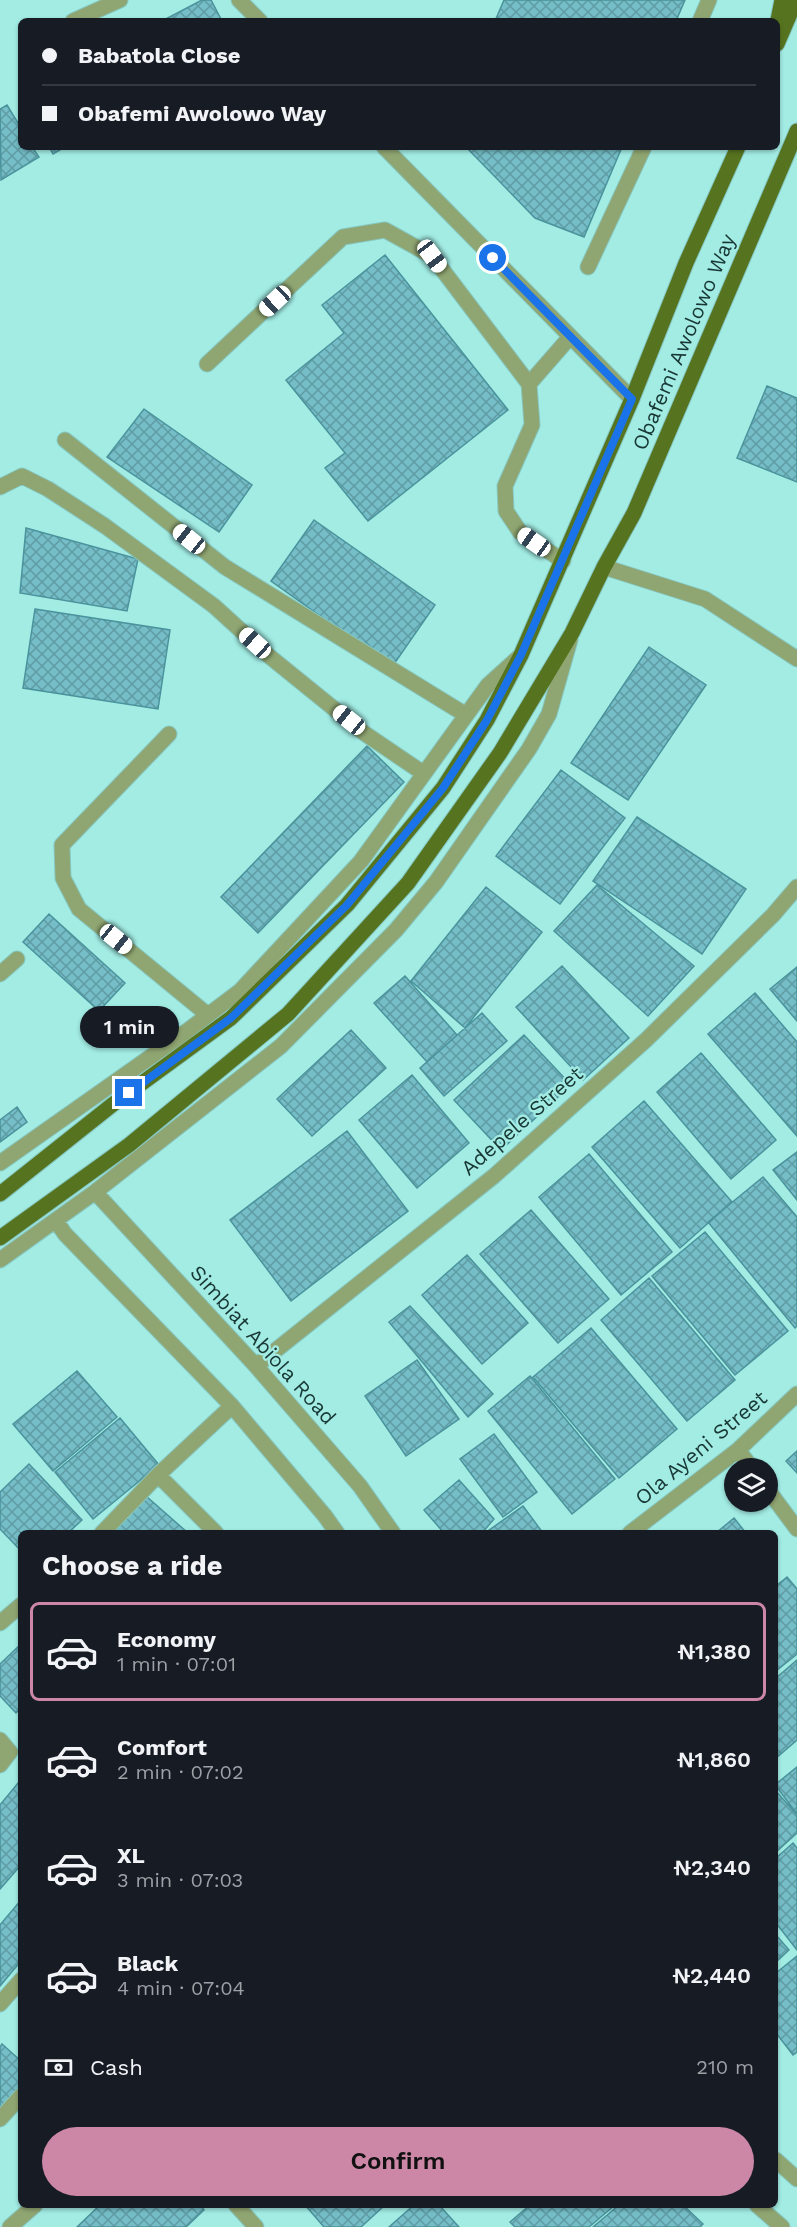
<!DOCTYPE html>
<meta charset="utf-8">
<style>
:root{--surface:#171b24;--page:#242831;--text:#f1f3f6;--muted:#9ea1a6;--line:#363941;--accent:#cc87a6}
body{margin:0;font-family:"Work Sans",sans-serif;background:var(--page);color:var(--text);height:100vh;display:flex;flex-direction:column;font-size:22px;white-space:nowrap}
*{box-sizing:border-box;margin:0}
p{font-size:20px;color:var(--muted)}
.icon{flex:none;width:33px;height:33px;fill:none;stroke:currentColor;stroke-width:2;stroke-linecap:round;stroke-linejoin:round}
.map{position:relative;flex:1;overflow:hidden}
.panel{position:absolute;left:18px;top:1530px;width:760px;height:678px;display:flex;flex-direction:column;background:var(--surface);border-radius:9px;box-shadow:0 2px 4px #0004}
.panel>*{flex:none}
.top-card{position:absolute;left:18px;top:18px;width:762px;height:132px;border-radius:9px;box-shadow:0 2px 4px #0004;display:grid;align-content:center;height:132px;padding:0 24px;background:var(--surface)}
.tools{position:absolute;left:724px;top:1458px;display:grid;gap:12px}
.tools a{display:grid;place-items:center;width:54px;height:54px;border-radius:50%;background:var(--surface);box-shadow:0 2px 4px #0004;font-size:30px}
.end{position:absolute;width:27px;height:27px;margin:-14px;border:8px solid #1a73e8;background:#fff;box-shadow:0 0 0 3px #fff}
.from{border-radius:50%}
.bubble{position:absolute;height:42px;border-radius:21px;background:var(--surface);box-shadow:0 2px 4px #0004;font-size:20px;font-weight:600;line-height:42px;text-align:center}
.car{position:absolute;width:18px;height:36px;margin:-18px -9px;border-radius:8px;box-shadow:0 0 4px 2px #0007;background:linear-gradient(#fff 24%,#345 0 40%,#fff 0 76%,#345 0 86%,#fff 0)}
.top-card b{display:flex;align-items:center;gap:21px;height:57px;font-size:22px}
.top-card b+b{border-top:2px solid var(--line)}
.top-card i{width:15px;height:15px;background:var(--text)}
ul{padding:0;list-style:none}
li{display:flex;align-items:center;gap:18px;height:99px;margin:0 12px 9px;padding:0 12px;border:3px solid transparent;border-radius:9px}
li div{flex:1}
li b{display:block;font-size:22px}
li em{font-style:normal;font-weight:600}
li.current{border-color:var(--accent)}
li>.icon{width:54px;height:54px;stroke-width:1.5}
h2{padding:0 24px;font-size:27px;line-height:72px}
.pay{display:flex;align-items:center;gap:15px;height:66px;padding:0 24px;font-size:22px}
.pay p{margin-inline-start:auto}
.primary-button{display:flex;gap:12px;margin-top:auto;padding:12px 24px}
.primary-button a{flex:1;height:69px;border-radius:36px;background:var(--accent);color:#111;font-size:24px;font-weight:600;line-height:69px;text-align:center}
.map>svg:first-child{display:block}
</style>
<div class="map">
<svg width="797" height="2227" viewBox="0 0 797 2227">
<defs>
<pattern id="building-cross-hatch" width="8" height="8" patternUnits="userSpaceOnUse" patternTransform="scale(1.5)"><rect width="8" height="8" fill="#75bec8"/><path d="M0 0l8 8M0 8l8-8" fill="none" stroke="#5f9ba3"/></pattern>
</defs>
<rect width="100%" height="100%" fill="#a2ece4"/>
<path fill="url(#building-cross-hatch)" stroke="#4a939c" stroke-width="1.5" d="M202,0H211L222,21H162Z
M504,0H685L676,21H495Z
M7,105L21,128V147H32L39,157L1,180L0,109Z
M49,147H65L53,154Z
M466,147H622L584,237L535,218Z
M385,255L508,410L368,521L325,468L345,453L286,380L344,333L322,305Z
M767,386L797,398V482L737,458Z
M144,409L252,485L219,532L107,457Z
M314,520L435,605L392,667L271,581Z
M26,528L138,559L127,611L20,593Z
M35,609L170,630L158,709L23,688Z
M649,647L706,685L628,800L571,763Z
M367,746L404,782L258,933L221,897Z
M561,770L625,818L560,904L496,856Z
M637,817L746,889L702,954L593,881Z
M597,885L694,966L648,1016L554,931Z
M486,887L542,932L465,1028L411,981Z
M49,914L125,983L99,1011L23,942Z
M562,966L629,1038L583,1080L516,1007Z
M797,967V1021L770,989Z
M405,976L457,1035L427,1062L374,1003Z
M755,993L797,1042V1136L708,1034Z
M482,1013L507,1041L444,1096L420,1068Z
M351,1030L386,1068L312,1136L277,1099Z
M524,1035L571,1085L501,1150L454,1100Z
M701,1053L776,1140L731,1179L657,1092Z
M412,1075L469,1143L417,1188L359,1120Z
M644,1101L732,1202L680,1248L592,1147Z
M17,1107L27,1122L0,1142V1120Z
M347,1131L408,1211L291,1301L230,1220Z
M797,1152V1200L773,1170Z
M589,1154L672,1252L621,1295L539,1197Z
M763,1177L797,1217V1326L795,1328L708,1222Z
M531,1210L609,1299L558,1343L480,1254Z
M705,1232L788,1331L735,1375L652,1276Z
M467,1255L528,1323L482,1364L422,1295Z
M649,1278L735,1380L687,1421L601,1320Z
M410,1306L493,1394L468,1417L389,1322Z
M591,1328L677,1429L619,1478L533,1377Z
M417,1360L459,1419L406,1456L365,1396Z
M77,1371L117,1417L53,1471L13,1424Z
M530,1376L615,1479L572,1514L488,1411Z
M120,1418L159,1465L93,1519L55,1472Z
M494,1434L537,1492L503,1517L460,1459Z
M797,1451V1473L786,1461Z
M29,1464L82,1520L68,1533H21V1551L0,1529V1492Z
M459,1480L494,1519L482,1533H444L424,1510Z
M146,1496L188,1533H113Z
M523,1506L543,1533H485Z
M734,1518L746,1533H716Z
M787,1577L797,1589V1654L776,1671V1586Z
M21,1644V1708L16,1713L0,1696V1664Z
M797,1660V1740L776,1758V1678Z
M797,1767V1814L776,1786V1784Z
M19,1782L21,1783V1865L0,1889V1805Z
M776,1791L797,1815V1833L776,1852Z
M793,1843L797,1848V1950L776,1923V1858Z
M21,1900V1961L0,1986V1925Z
M776,1935L789,1950L776,1962Z
M797,1956V2052L793,2055L776,2033V1973Z
M2,2044L21,2061V2087L0,2111V2047Z
M100,2205H200L204,2210L186,2227H77Z
M305,2205H385L361,2227H324Z
M414,2205H439L459,2227H389Z
M530,2205H615L589,2227H515L510,2222Z
M619,2205H683L703,2224L700,2227H593Z"/>
<g fill="none" stroke-linecap="round" stroke-linejoin="round">
<defs>
<path id="minor" d="M239,0L260,21
M73,21L120,0
M700,21L709,0
M384,147L632,399
M588,267L644,147
M207,364L343,237L385,230L432,256L529,384L532,425L505,486L506,511L520,532L563,561
M529,384L570,337
M65,440L225,567L466,715
M0,487L22,476L48,489L105,526L214,606L269,656L364,733L423,773
M604,567L705,599L797,659
M169,734L62,845L63,878L79,909L208,1015
M0,974L17,959
M0,1163L183,1034L240,991L361,861L488,685L519,657
M95,1192L256,1366L360,1486L393,1533
M56,1221L65,1234L232,1406L325,1516L337,1533
M0,1260L95,1192L281,1046L396,930L436,882L529,749L549,714L570,640
M256,1366L494,1176L646,1040L773,915L797,887
M738,1450L752,1468
M158,1475L216,1533
M768,1490L797,1529
M102,1533L158,1475L232,1406
M630,1533L738,1450L797,1394
M0,1623L21,1605
M0,1740L10,1752L0,1765
M0,2004L21,1980
M0,2119L21,2096
M776,2160L797,2179
M236,2205L256,2227
M757,2205L782,2227
M10,2227L35,2205"/>
<path id="major" d="M777,25L782,0
M777,44L796,0
M0,1194L112,1105L231,1018L347,905L443,788L487,720L521,655L632,399L686,263L738,147
M0,1238L129,1145L288,1014L408,883L500,753L572,633L604,567L634,513L797,131"/>
</defs>
<use href="#minor" stroke="#86c8c1" stroke-width="17"/>
<use href="#major" stroke="#86c8c1" stroke-width="17"/>
<use href="#minor" stroke="#90a672" stroke-width="15"/>
<use href="#major" stroke="#56741f" stroke-width="15"/>
</g>
<g fill="none" stroke-linecap="round" stroke-linejoin="round">
<path stroke="#1a73e8" stroke-width="8" d="M129,1093L231,1018L347,905L443,788L487,720L521,655L632,399L493,258"/>
</g>
<g text-anchor="middle" stroke-width="4.5" stroke-linejoin="round" paint-order="stroke">
<g font-size="21" fill="#183734" stroke="#a2ece4">
<text transform="translate(684 342) rotate(-67)" y="7">Obafemi Awolowo Way</text>
<text transform="translate(522 1121) rotate(-41)" y="7">Adepele Street</text>
<text transform="translate(263 1345) rotate(48)" y="7">Simbiat Abiola Road</text>
<text transform="translate(701 1448) rotate(-40)" y="7">Ola Ayeni Street</text>
</g>
</g>
</svg>
<div class="tools">
<a><svg class="icon" aria-label="layers" viewBox="0 0 24 24"><path d="M12 4l9 5-9 5-9-5zM3 14l9 5 9-5"/></svg></a>
</div>
<i class="end from" style="left:493px;top:258px"></i>
<i class="end" style="left:129px;top:1093px"></i>
<div class="bubble" style="left:80px;top:1006px;width:99px">1 min</div>
<i class="car" style="left:432px;top:256px;rotate:143deg"></i>
<i class="car" style="left:275px;top:301px;rotate:227deg"></i>
<i class="car" style="left:189px;top:539px;rotate:309deg"></i>
<i class="car" style="left:534px;top:542px;rotate:305deg"></i>
<i class="car" style="left:255px;top:643px;rotate:312deg"></i>
<i class="car" style="left:349px;top:720px;rotate:309deg"></i>
<i class="car" style="left:116px;top:939px;rotate:129deg"></i>
<div class="top-card">
<b><i class="from"></i>Babatola Close</b>
<b><i></i>Obafemi Awolowo Way</b>
</div>
<section class="panel">
<h2>Choose a ride</h2>
<ul>
<li class="current"><svg class="icon" aria-label="car" viewBox="0 0 24 24"><path d="M5 17H2v-5l4-1 3-4h7l3 4 3 1v5h-3M9 17h6M6 11h13"/><circle cx="7" cy="17" r="2"/><circle cx="17" cy="17" r="2"/></svg><div><b>Economy</b><p>1 min · 07:01</p></div><em>₦1,380</em></li>
<li><svg class="icon" aria-label="car" viewBox="0 0 24 24"><path d="M5 17H2v-5l4-1 3-4h7l3 4 3 1v5h-3M9 17h6M6 11h13"/><circle cx="7" cy="17" r="2"/><circle cx="17" cy="17" r="2"/></svg><div><b>Comfort</b><p>2 min · 07:02</p></div><em>₦1,860</em></li>
<li><svg class="icon" aria-label="car" viewBox="0 0 24 24"><path d="M5 17H2v-5l4-1 3-4h7l3 4 3 1v5h-3M9 17h6M6 11h13"/><circle cx="7" cy="17" r="2"/><circle cx="17" cy="17" r="2"/></svg><div><b>XL</b><p>3 min · 07:03</p></div><em>₦2,340</em></li>
<li><svg class="icon" aria-label="car" viewBox="0 0 24 24"><path d="M5 17H2v-5l4-1 3-4h7l3 4 3 1v5h-3M9 17h6M6 11h13"/><circle cx="7" cy="17" r="2"/><circle cx="17" cy="17" r="2"/></svg><div><b>Black</b><p>4 min · 07:04</p></div><em>₦2,440</em></li>
</ul>
<div class="pay"><svg class="icon" aria-label="cash" viewBox="0 0 24 24"><path d="M3 7h18v10H3z"/><circle cx="12" cy="12" r="2"/></svg>Cash<p>210 m</p></div>
<div class="primary-button"><a>Confirm</a></div>
</section>
</div>
